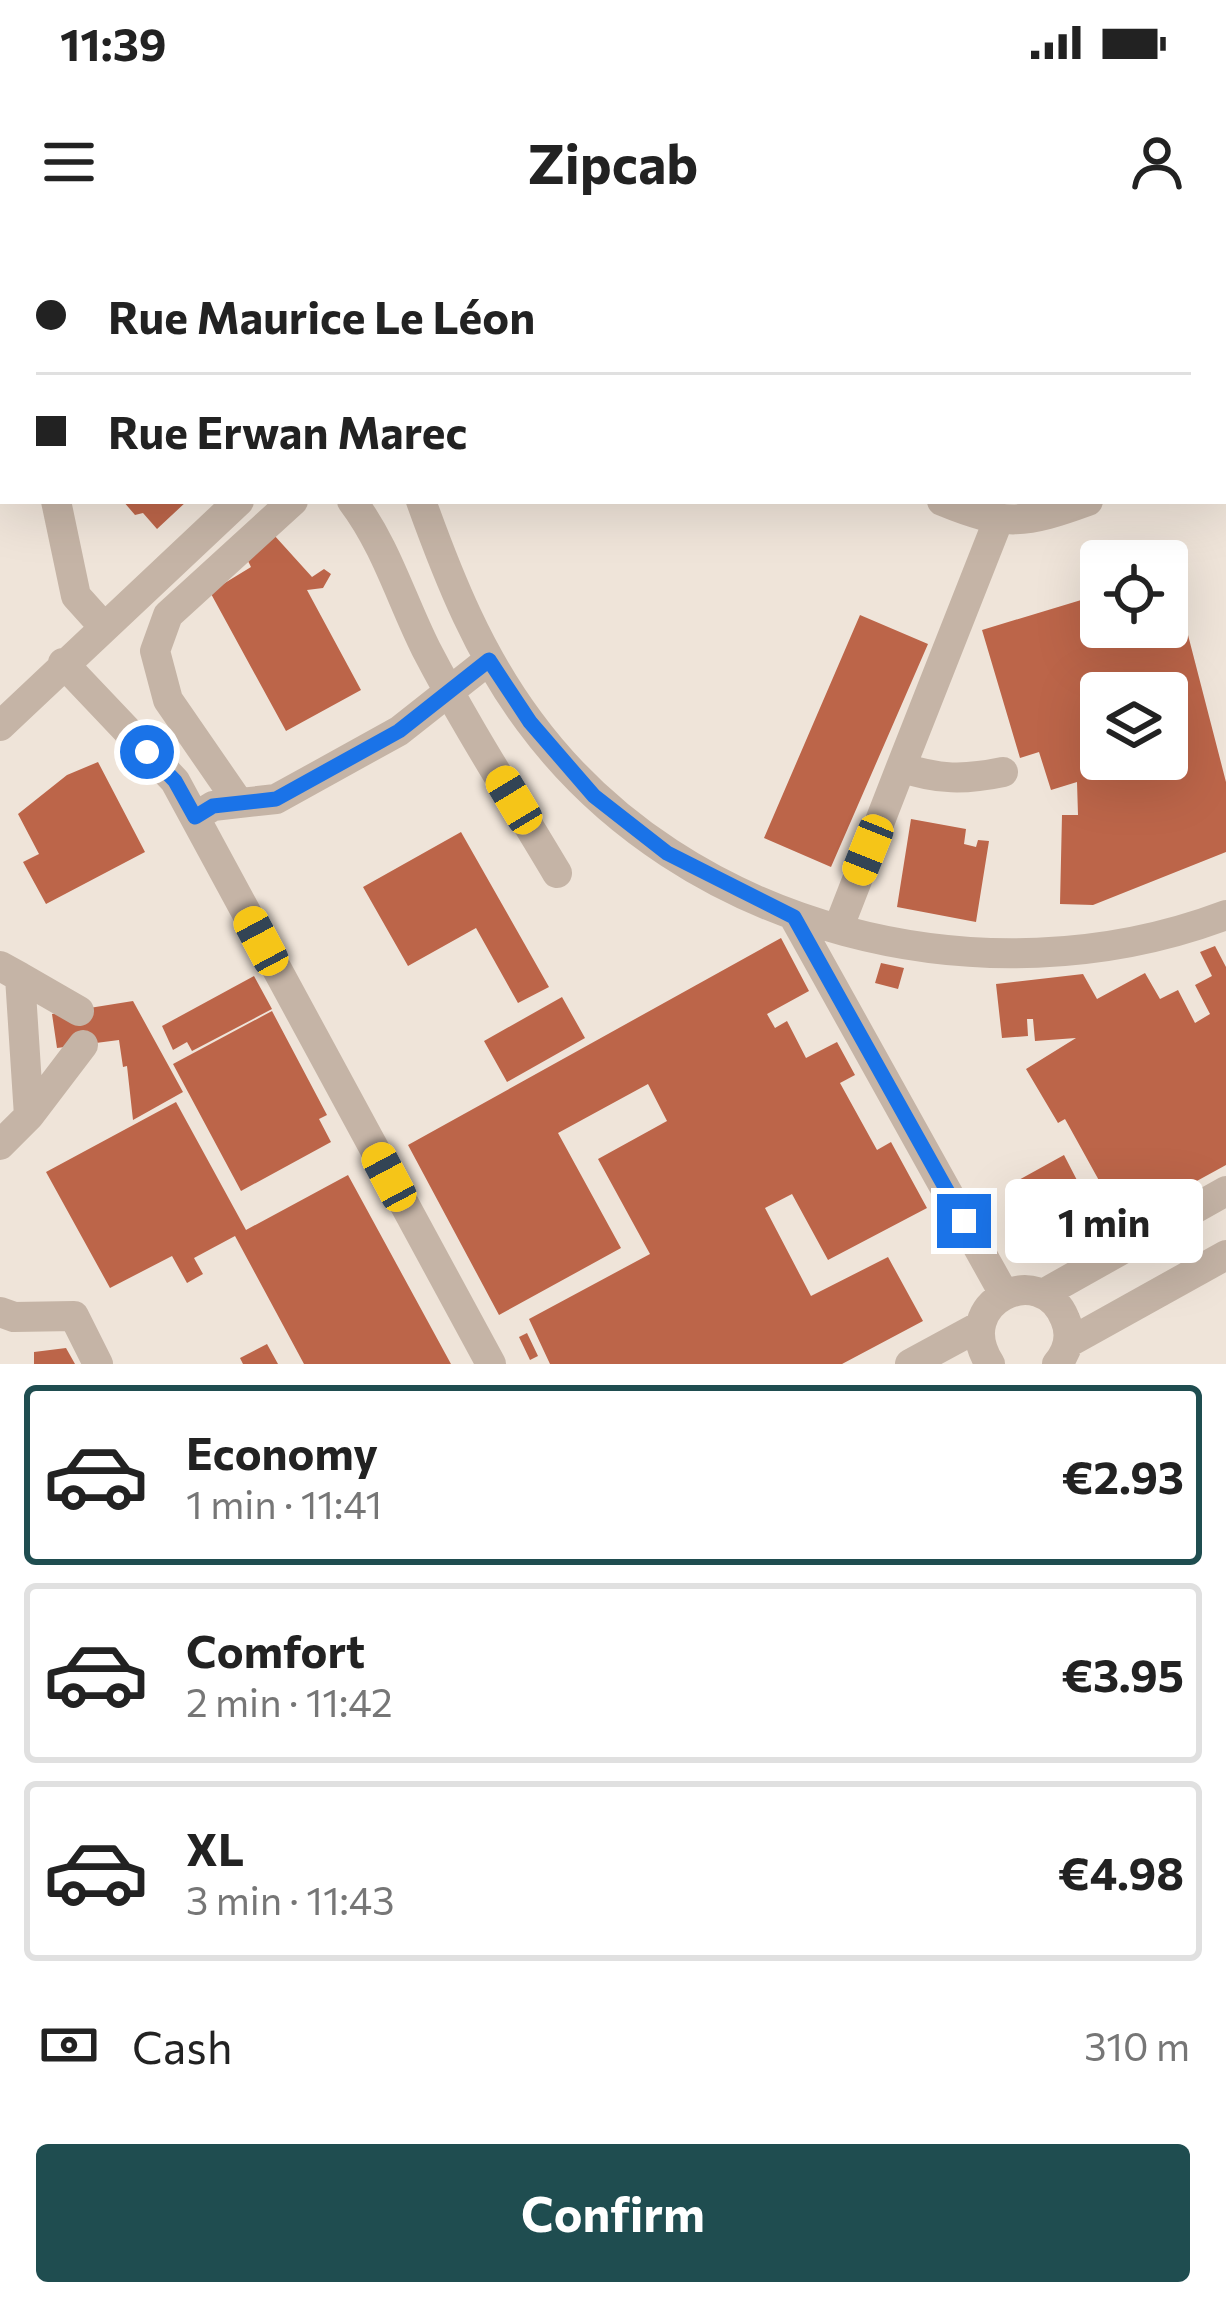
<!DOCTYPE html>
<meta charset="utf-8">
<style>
:root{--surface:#fff;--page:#f2f2f2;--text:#222;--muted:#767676;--line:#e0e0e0;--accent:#1f4d50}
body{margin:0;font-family:Commissioner,sans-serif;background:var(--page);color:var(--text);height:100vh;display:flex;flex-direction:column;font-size:45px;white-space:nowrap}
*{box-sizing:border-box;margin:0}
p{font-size:39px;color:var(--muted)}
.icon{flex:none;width:66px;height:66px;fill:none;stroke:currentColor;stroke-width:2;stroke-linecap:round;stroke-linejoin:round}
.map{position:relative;height:1124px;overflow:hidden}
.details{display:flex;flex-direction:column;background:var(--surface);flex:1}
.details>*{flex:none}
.top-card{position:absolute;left:0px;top:0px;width:1227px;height:264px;box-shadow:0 12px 48px #0002;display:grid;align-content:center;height:264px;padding:0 36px;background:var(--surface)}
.tools{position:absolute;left:1080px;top:300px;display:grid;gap:24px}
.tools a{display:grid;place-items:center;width:108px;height:108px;border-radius:12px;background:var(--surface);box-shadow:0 12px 48px #0002;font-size:60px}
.end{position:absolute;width:54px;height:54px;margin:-27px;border:15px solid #1a73e8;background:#fff;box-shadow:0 0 0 6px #fff}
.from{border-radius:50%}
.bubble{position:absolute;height:84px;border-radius:12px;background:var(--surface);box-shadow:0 12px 48px #0002;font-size:39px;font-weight:700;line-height:84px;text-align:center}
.car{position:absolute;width:36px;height:72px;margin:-36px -18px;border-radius:15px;box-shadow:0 0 9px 3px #0007;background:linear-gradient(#f5c518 24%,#345 0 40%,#f5c518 0 76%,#345 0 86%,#f5c518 0)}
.top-card b{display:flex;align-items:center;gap:42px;height:114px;font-size:45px}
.top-card b+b{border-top:3px solid var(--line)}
.top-card i{width:30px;height:30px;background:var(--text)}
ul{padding:21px 0 0;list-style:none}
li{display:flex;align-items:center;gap:36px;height:180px;margin:0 24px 18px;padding:0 12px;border:6px solid var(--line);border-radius:12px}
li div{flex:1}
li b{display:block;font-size:45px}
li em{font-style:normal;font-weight:700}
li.selected{border-color:var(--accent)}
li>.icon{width:108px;height:108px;stroke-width:1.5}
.pay{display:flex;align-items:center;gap:30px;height:132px;padding:0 36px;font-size:45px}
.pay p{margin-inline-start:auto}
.primary-button{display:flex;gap:24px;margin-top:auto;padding:24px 36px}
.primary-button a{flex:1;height:138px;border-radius:12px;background:var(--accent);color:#fff;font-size:48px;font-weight:700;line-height:138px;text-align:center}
.status{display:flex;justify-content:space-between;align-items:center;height:84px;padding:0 60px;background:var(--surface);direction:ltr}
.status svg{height:33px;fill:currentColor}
header{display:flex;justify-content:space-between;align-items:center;height:156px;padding:0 36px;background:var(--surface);font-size:54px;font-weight:700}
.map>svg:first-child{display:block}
</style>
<div class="status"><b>11:39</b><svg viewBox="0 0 49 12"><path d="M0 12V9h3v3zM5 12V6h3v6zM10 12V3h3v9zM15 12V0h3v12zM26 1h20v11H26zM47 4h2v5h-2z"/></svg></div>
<header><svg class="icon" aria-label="menu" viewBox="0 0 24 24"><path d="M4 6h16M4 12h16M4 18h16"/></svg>Zipcab<svg class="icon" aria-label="person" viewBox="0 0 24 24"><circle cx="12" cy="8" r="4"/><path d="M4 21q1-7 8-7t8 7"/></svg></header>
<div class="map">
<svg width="1226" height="1124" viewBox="0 0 1226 1124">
<rect width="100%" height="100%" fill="#efe4d9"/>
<path fill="#bc6549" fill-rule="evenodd" d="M123,261H187L157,289L143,273L135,275Z
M274,295L312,337L324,329L331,334L323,348L307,350L361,450L286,491L210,352L251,327L247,319Z
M1172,333L1226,542V612L1093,665L1060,664L1062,575H1078L1077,542L1051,550L1039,512L1020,518L982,390L1101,354V387H1167V335ZM1101,453H1167V519H1101Z
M860,375L928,404L831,627L764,598Z
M98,522L145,612L46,664L23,622L39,614L18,574L67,535Z
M911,579L966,589L964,604L976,607L978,600L989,601L976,682L897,667Z
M461,592L549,747L518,763L476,688L408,726L363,647Z
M781,698L809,751L767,774L775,788L787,781L806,818L837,802L855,835L840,843L877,910L891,902L927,968L828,1020L792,954L765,968L811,1056L888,1017L923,1081L842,1124H550L529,1079L650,1014L598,919L667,881L648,844L558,893L621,1008L499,1075L408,905Z
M1215,706L1226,727V925L1122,982L1065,879L1058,883L1026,829L1076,798L1035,801L1033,779H1027L1028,796L1002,798L996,744L1083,734L1097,759L1145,733L1160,759L1178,750L1195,783L1210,774L1195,745L1212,736L1200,712Z
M881,723L904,728L898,749L875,743Z
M254,736L272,769L192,811L187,802L173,810L162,786Z
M562,757L585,798L507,842L484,801Z
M133,761L183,852L133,880L127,826L123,827L119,800L57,808L52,774Z
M272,771L327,875L319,879L331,902L241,951L173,824Z
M176,862L246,990L348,935L451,1124H304L235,996L194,1018L203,1034L187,1043L172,1016L110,1048L46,932Z
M1064,915L1080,946L1088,942L1112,987L1049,1022L1008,946Z
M527,1093L538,1116L530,1120L519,1097Z
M267,1104L278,1124H243L240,1118Z
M66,1108L75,1124H34V1112Z"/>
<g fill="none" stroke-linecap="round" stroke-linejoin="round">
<path stroke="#c5b4a6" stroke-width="30" d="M985,0L995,3
M401,3L402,0
M901,3L904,0
M1224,11H1226
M0,209L3,210
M56,261L76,356L103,386
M352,261C386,306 401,359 426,409C466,486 513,559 557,633
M421,261C449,339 479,414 529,481C684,692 985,766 1226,675
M942,261C1005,287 1025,284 1088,261
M63,423L175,541L491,1124
M0,486L239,261
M901,527L998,281
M239,563L168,460L155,411L168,375L293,261
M195,577L213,566L276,559L399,491L489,420
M794,677L1004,1054
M838,689L901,527C938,540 965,540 1003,532
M0,726L20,737L29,876L0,905
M20,737L79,771
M29,876L83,805
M1043,1054L1226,951
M0,1072L14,1077L74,1076L98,1124
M1068,1103L1226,1015
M910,1124L980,1086
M990,1124C950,1062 1041,1019 1065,1079C1072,1095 1068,1111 1057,1124"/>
</g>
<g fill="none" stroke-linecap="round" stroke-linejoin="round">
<path stroke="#1a73e8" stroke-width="15" d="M147,512L175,541L195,577L213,566L276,559L399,491L489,420L530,482L594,556L667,613L794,677L964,981"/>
</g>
</svg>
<div class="tools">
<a><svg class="icon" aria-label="locate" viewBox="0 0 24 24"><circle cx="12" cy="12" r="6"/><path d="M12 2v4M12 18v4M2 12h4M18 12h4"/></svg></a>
<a><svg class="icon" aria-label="layers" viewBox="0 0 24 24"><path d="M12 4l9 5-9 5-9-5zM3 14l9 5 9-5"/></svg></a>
</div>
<i class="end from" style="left:147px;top:512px"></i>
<i class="end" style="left:964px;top:981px"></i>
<div class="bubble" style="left:1005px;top:939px;width:198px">1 min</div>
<i class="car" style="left:514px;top:560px;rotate:329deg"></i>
<i class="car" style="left:868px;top:610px;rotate:202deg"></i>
<i class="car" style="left:261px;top:701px;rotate:332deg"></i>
<i class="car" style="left:389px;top:937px;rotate:332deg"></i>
<div class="top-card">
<b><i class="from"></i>Rue Maurice Le Léon</b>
<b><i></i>Rue Erwan Marec</b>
</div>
</div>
<section class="details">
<ul>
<li class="selected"><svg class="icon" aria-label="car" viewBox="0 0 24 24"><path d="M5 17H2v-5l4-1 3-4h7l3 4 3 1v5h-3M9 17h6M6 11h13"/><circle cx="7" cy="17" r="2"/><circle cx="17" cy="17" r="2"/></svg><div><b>Economy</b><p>1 min · 11:41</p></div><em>€2.93</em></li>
<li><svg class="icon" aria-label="car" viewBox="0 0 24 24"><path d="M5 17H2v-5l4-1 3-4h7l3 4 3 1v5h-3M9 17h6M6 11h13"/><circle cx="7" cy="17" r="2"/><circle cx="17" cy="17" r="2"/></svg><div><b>Comfort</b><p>2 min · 11:42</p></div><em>€3.95</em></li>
<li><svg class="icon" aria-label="car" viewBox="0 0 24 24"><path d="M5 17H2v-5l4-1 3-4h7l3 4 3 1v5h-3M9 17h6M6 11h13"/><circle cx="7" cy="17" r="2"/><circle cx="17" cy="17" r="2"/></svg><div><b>XL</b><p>3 min · 11:43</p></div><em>€4.98</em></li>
</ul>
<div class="pay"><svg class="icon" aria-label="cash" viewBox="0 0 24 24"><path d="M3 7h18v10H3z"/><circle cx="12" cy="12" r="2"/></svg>Cash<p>310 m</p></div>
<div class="primary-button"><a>Confirm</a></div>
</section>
